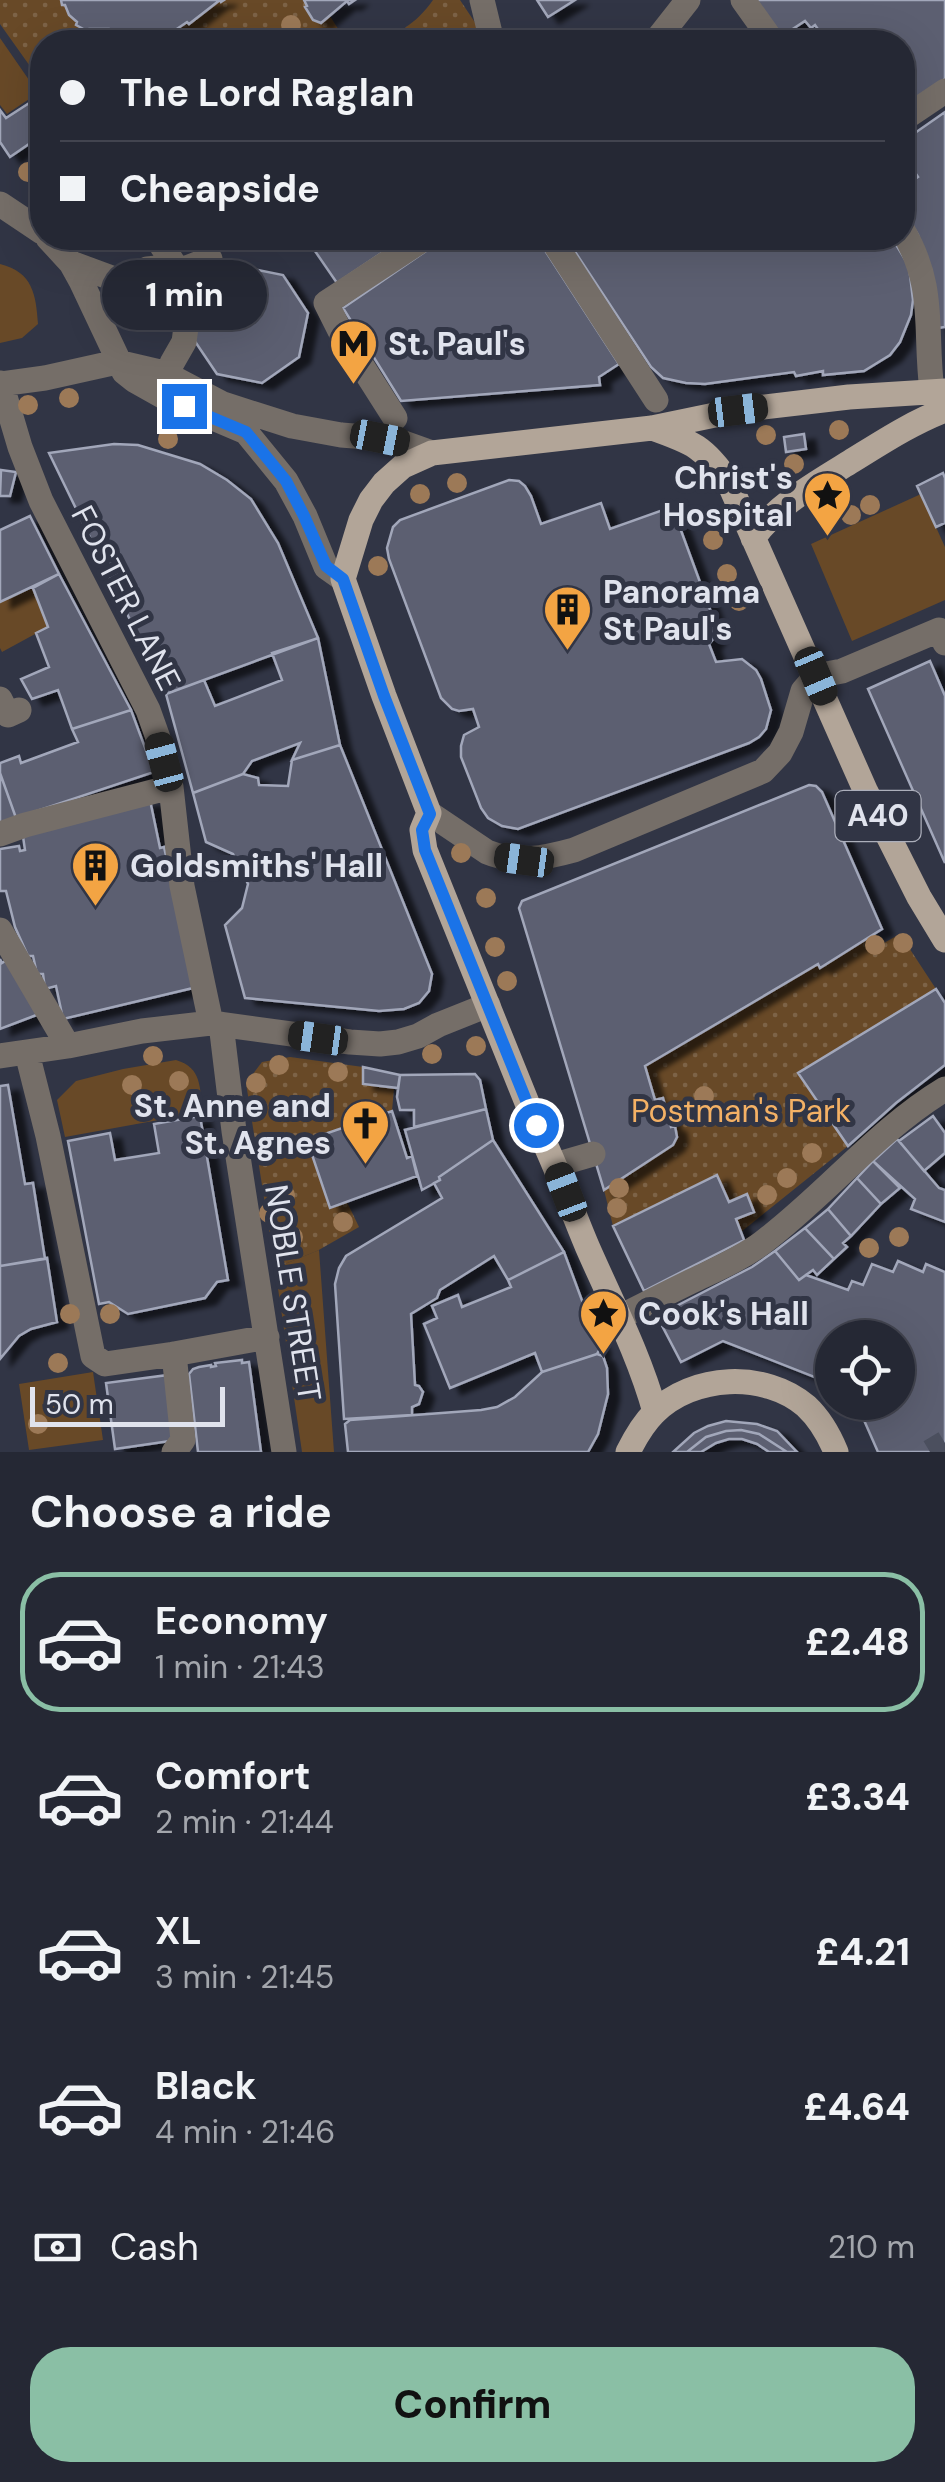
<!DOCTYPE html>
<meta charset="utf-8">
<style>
:root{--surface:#252834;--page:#313440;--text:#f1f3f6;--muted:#a3a6ac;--line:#42444f;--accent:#8abfa5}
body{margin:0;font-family:"DM Sans",sans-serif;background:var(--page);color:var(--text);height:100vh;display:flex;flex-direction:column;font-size:38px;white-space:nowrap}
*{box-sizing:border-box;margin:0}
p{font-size:32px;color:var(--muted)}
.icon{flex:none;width:55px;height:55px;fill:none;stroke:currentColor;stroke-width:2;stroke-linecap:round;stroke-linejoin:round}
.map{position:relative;height:1452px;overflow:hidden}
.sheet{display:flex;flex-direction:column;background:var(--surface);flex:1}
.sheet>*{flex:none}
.guide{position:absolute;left:30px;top:30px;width:885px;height:220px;border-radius:40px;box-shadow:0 10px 40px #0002,0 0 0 2px var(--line);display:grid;align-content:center;height:220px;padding:0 30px;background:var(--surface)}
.tools{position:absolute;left:815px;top:1320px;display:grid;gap:20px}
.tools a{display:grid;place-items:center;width:100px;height:100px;border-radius:50%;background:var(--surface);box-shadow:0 10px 40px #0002,0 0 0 2px var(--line);font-size:50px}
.scale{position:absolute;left:30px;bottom:25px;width:195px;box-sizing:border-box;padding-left:10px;border:5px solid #e0e3ed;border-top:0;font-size:28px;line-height:35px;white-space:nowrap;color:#e0e3ed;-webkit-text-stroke:8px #313545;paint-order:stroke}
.end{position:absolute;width:45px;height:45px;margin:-22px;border:12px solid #1a73e8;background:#fff;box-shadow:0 0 0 5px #fff}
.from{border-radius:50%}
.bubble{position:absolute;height:70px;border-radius:35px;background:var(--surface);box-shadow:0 10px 40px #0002,0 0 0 2px var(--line);font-size:32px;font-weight:800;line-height:70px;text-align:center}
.car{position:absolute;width:30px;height:60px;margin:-30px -15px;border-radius:12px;box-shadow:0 0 8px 2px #0007;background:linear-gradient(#222 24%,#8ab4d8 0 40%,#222 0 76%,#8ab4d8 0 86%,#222 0)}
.guide b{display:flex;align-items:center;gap:35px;height:95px;font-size:38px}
.guide b+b{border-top:2px solid var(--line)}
.guide i{width:25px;height:25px;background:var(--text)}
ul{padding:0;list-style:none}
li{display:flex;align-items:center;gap:30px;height:140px;margin:0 20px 15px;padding:0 10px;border:5px solid transparent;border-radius:40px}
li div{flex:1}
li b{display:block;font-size:38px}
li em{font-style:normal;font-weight:800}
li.selected{border-color:var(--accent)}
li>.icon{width:90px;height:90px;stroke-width:1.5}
h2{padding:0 30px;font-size:45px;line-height:120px}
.pay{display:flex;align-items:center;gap:25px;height:110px;padding:0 30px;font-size:38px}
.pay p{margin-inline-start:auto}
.button{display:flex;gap:20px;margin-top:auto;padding:20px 30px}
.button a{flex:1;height:115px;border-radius:40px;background:var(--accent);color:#111;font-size:40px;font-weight:800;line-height:115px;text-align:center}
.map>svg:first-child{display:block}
</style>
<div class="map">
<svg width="945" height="1452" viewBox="0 0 945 1452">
<defs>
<pattern id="park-dots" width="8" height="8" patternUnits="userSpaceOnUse" patternTransform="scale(2.5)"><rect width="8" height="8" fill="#684927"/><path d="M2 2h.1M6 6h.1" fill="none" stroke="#7d6347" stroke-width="1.8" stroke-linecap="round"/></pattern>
<filter id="shadow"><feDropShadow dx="11" dy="6" stdDeviation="2.5" flood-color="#0009"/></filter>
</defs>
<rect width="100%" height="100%" fill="#313545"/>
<path fill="url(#park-dots)" d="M0,0H61L62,5H65L69,15L77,22L76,25L86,31L89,29C107,34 109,24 121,42H42V83L0,24Z
M220,0L221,2L224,0H304L307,6L305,8L321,22L330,16L340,32L356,42H162L166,39L165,37L187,22L189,24Z
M433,0H460L480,30L462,42H367C395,38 417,23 433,0Z
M875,933L882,944L900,934L936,989L798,1074L848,1146L741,1232L736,1219L754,1211L747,1195L729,1202L717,1176L613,1226L604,1190L673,1145L677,1137L675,1127H671L655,1100L645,1066L818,964L821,968Z
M290,1057L363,1067V1084L394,1088L392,1111L347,1202L359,1227L317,1251L275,1268L246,1083L262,1062Z"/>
<path fill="#684927" d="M0,38L38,93L7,114L0,105Z
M0,264C33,272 36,295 38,324L22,338L0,343Z
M921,494L945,547V600L852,641L811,544Z
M33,588L48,627L2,652L0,648V602Z
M176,1060C203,1068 199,1088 203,1112L65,1137L57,1100L76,1081L123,1069Z
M319,1250L334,1452H302L275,1268Z
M93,1372L103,1440L29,1450L19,1384Z"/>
<path fill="#5b5f71" stroke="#a2a7ba" stroke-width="2.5" filter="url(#shadow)" d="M61,0H224L221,2L220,0L189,24L187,22L165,37L167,39L162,42H121L113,31L111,32L109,29H89L87,31L76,25L77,22L69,15L65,5H62Z
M304,0H355L349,4L347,1L321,23L313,20L305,7L307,6Z
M537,0H575L548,17Z
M754,0H945V79L902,108V42H827L815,25L811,28L805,21L779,38Z
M37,98L42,107V135L10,157L0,142V110L6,118Z
M945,112V327L938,328L918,235L902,209V188L918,177L906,159L909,158L902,146L914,138L912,135Z
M306,238H404L337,283Z
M445,238H537L619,364L599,377L600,385L401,401L343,308Z
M566,238H892L909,266L913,300L911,315L900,342L890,355L864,371L823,375V371L796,376L794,372L705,384L686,383L663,378L651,367Z
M238,266L283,275L308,313L299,357L262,383L217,374L192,337L200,292Z
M804,434L806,449L786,452L784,437Z
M114,444L138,445L200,464L227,480L251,499L278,543L318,638L166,694L49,453Z
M1,470L16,472L10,496H0Z
M943,473L945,478V523L936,527L917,486Z
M509,480L519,481L525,486L531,496L541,524L601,503L610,529L660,511L675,518L679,525L715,623L714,638L709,644L716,662L742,659L756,670L761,679L771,710L766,729L759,737L749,743L518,829L502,826L488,818L481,808L461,757V746L464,735L479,727L473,709L459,711L452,709L441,698L389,559L387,548L393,527L400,520Z
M30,516L59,574L0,602V530Z
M59,574L131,710L72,729L58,690L32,699L21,679L49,667L36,633L48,627L33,588Z
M318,638L340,745L292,760L300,743L252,761L243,774L193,793L166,694L204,680L215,706L282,680L272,653Z
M930,661L945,696V863L868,689Z
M131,710L154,772L16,818L0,773V763L19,756L21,763L78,742L72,729Z
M340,745L432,974L429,991L419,1003L404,1009L379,1011L245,998L225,925L242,908L248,884L233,854L206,842L193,793L243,774L258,778L259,785L288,786L292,760Z
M0,773L16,818L0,825Z
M809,785L816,786L822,792L882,929L820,968L818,964L645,1066L655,1100L663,1098L671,1127L675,1126L677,1137L673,1145L604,1190L519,908L522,901Z
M150,800L160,848L164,847L185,939L193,988L63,1019L56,986L45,989L43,974H37L33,956H28L15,927L6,891H0V849L19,846L20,851L25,850L22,830Z
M0,959L2,963L7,960L39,1014L0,1029Z
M936,989L945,1003V1065L896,1103L848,1146L798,1073Z
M363,1067L400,1075L398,1088L363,1084Z
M475,1074L480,1080L486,1109L414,1127V1110H400L397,1097L400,1075Z
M8,1085L25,1184L33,1183L45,1259L0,1266V1086Z
M486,1109L493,1140L439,1177L440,1180L422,1190L405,1130Z
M392,1111L407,1158L412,1156L417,1176L330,1208L307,1140Z
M200,1116L228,1280L217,1282L205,1298L128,1314L109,1302L99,1304L68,1141L110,1133L115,1160L159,1153L154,1124Z
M933,1116L945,1133V1153L924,1171L899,1141Z
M897,1139L939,1188L945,1190V1222L911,1209L915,1199L873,1161Z
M493,1140L564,1252L508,1280L494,1256L440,1290L437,1298L411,1314L415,1385L419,1386L423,1392L419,1404L412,1407V1415L344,1419L335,1284L339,1268L346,1256L442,1198L434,1183L440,1180L439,1177Z
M873,1161L900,1188L881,1204L857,1178Z
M717,1175L729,1202L747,1194L754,1212L736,1219L744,1240L644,1291L613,1226Z
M857,1178L881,1204L851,1236L828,1209Z
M828,1209L851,1236L843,1243L847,1247L834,1259L805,1228Z
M805,1228L834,1259L817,1275L813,1270L799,1280L775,1251Z
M775,1251L799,1280L806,1275L848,1290L852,1281L863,1285L872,1264L893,1272L898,1261L923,1272L926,1264L945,1272V1452H878L856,1402H898V1338H832V1384L723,1341L681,1362L657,1316L752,1267Z
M564,1252L600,1349L597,1354L542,1372L535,1353L450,1388L424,1324L437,1318L432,1306L458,1295L462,1307L511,1287L508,1280Z
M47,1258L57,1322L31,1329L19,1336L0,1359V1266Z
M597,1354L603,1356L607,1368L608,1394L598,1434L588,1452H348L345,1424L350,1420L481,1410L497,1407L515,1397L542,1372Z
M242,1360V1363L249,1362L261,1452H198L189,1374L193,1369L199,1367L211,1365V1367L216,1366L215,1363Z
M168,1375L177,1440L115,1449L106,1383Z
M726,1421L757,1424L777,1431L797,1452H787L759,1434L741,1430L726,1431L706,1437L687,1452H673L694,1433L708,1426Z
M741,1430L759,1434L787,1452H769L757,1444L742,1439H729L716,1443L701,1452H687L706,1437L726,1431Z"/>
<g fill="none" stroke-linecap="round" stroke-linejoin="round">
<path stroke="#4b4f5e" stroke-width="25" stroke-dasharray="25 12" stroke-linecap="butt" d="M930,1452L945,1443"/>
<path stroke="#756e68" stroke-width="25" d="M743,0L773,42
M476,42L490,33L482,0
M655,42L688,0
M902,120L945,91
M0,204L42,232
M902,229C937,288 924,328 932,391
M48,238L71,263L81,281L124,372L134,380L166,398L246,432L286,481L305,516L326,567L343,579
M551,238L656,400
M162,246L191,290L184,342L172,363
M71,263L117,280L134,276L147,269L167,267L184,269L210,259
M1,383L20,447L41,501L148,710L158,738L171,787L182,886L211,1023
M0,384L45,378L117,362L164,373L223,404L292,426L341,435L380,438L404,443L432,453
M395,418L341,333L326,303L425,238
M0,699L8,715L19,710
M429,813L487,852C516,864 545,858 574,850L763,771L780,753L791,732L803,691L816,676L842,671L939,630L945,643
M0,834L25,825L171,787
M0,930L68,1046
M221,1024L234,1131L284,1452
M27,1053L48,1136L93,1356L105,1364L174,1354L267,1337
M0,1056L68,1046L142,1031L211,1023L350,1042L380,1044L398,1042L418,1036L438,1025L488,1005
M555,1165L593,1154
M618,1318C644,1305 669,1292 694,1280C717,1269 742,1258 762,1243C826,1195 877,1130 945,1089
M174,1452L183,1440L174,1354"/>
<path stroke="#b2a598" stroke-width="25" d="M652,428C692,442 705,447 729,483L866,792L919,897L945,940
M753,538C778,504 815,484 850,462C881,443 911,423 945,410
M655,1412C639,1354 611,1301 587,1246C570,1206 556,1164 536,1125L425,850L422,830L429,813L384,696L343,579L361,520L371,500L384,483L403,466L432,453L652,428L739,410L849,397L945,391
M628,1452C635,1438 643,1424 654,1413C693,1374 765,1371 806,1406C820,1419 829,1435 836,1452"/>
</g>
<g fill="#9c7957">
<circle cx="291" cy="25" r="10"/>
<circle cx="28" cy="172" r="10"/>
<circle cx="69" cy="398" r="10"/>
<circle cx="28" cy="405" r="10"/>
<circle cx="839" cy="430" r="10"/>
<circle cx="766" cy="435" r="10"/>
<circle cx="168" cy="439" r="10"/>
<circle cx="794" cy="464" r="10"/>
<circle cx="457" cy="483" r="10"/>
<circle cx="420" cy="494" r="10"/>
<circle cx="870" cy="505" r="10"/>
<circle cx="851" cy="515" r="10"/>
<circle cx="713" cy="540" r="10"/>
<circle cx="378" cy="566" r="10"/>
<circle cx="727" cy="574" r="10"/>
<circle cx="739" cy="601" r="10"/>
<circle cx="461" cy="853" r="10"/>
<circle cx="486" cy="898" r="10"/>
<circle cx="903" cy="943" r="10"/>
<circle cx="875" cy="945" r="10"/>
<circle cx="495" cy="947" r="10"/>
<circle cx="507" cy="981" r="10"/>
<circle cx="476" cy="1046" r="10"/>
<circle cx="432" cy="1054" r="10"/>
<circle cx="153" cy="1056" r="10"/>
<circle cx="279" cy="1065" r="10"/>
<circle cx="338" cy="1072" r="10"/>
<circle cx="179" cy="1081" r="10"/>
<circle cx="256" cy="1083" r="10"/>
<circle cx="132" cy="1085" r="10"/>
<circle cx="704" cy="1096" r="10"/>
<circle cx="146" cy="1109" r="10"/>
<circle cx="271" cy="1143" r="10"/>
<circle cx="812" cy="1153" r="10"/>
<circle cx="787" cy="1178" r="10"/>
<circle cx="619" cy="1188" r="10"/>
<circle cx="285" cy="1195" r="10"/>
<circle cx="767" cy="1195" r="10"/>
<circle cx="617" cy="1208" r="10"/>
<circle cx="269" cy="1213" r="10"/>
<circle cx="343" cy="1222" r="10"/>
<circle cx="293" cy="1237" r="10"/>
<circle cx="899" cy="1237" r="10"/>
<circle cx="869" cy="1248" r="10"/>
<circle cx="70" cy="1314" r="10"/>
<circle cx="110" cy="1314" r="10"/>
<circle cx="604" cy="1336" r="10"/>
<circle cx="58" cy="1363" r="10"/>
<circle cx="38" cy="1424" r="10"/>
</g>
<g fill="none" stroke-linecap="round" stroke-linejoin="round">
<path stroke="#1a73e8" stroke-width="12" d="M184,406L246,432L286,481L304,516L326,566L343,579L384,696L430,814L422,830L425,850L536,1125"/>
</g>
<defs>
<symbol id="metro-pin" viewBox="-11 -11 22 30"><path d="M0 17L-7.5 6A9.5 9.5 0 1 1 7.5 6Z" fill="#f3a443" stroke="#313545"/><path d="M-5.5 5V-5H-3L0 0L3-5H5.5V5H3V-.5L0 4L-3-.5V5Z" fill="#111"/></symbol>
<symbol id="sight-pin" viewBox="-11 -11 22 30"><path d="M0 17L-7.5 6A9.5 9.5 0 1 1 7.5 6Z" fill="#f3a443" stroke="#313545"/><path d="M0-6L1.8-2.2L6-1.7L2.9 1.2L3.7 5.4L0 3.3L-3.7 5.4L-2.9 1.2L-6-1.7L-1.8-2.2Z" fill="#111"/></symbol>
<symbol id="building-pin" viewBox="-11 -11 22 30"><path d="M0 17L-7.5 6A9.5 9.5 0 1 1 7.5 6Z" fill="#f3a443" stroke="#313545"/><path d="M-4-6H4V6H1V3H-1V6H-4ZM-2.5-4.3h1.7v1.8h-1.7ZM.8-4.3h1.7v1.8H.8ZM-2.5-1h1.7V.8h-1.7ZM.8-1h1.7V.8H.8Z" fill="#111"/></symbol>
<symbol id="church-pin" viewBox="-11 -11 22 30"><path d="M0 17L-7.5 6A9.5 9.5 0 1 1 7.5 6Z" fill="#f3a443" stroke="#313545"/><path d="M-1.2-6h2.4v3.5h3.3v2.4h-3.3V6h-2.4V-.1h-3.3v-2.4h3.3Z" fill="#111"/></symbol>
</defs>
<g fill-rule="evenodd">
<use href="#metro-pin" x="326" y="316" width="55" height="75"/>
<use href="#sight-pin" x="800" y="468" width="55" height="75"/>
<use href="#building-pin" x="540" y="582" width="55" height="75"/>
<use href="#building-pin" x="68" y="838" width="55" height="75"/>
<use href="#church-pin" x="338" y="1096" width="55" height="75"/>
<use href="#sight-pin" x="576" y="1286" width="55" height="75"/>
</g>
<g text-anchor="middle" stroke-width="10" stroke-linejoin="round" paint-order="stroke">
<rect fill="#313545" stroke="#acafbb" stroke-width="2.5" x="835.5" y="791" width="85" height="50" rx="8"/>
<g font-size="30" font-weight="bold" fill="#e0e3ed">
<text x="878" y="826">A40</text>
</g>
<g font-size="32" font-weight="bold" fill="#e0e3ed" stroke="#313545" text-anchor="start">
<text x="388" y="355">St. Paul's</text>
<text x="793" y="489" text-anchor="end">Christ's<tspan x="793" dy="37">Hospital</tspan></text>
<text x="603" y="603">Panorama<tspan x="603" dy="37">St Paul's</tspan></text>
<text x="130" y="877">Goldsmiths' Hall</text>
<text x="331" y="1117" text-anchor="end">St. Anne and<tspan x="331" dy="37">St. Agnes</tspan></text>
<text x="638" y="1325">Cook's Hall</text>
</g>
<g font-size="32" fill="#e0e3ed" stroke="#313545">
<text transform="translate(126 598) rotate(63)" y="11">FOSTER LANE</text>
<text transform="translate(293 1293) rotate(81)" y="11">NOBLE STREET</text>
</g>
<g font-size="32" fill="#f4b165" stroke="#313545">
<text x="741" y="1122">Postman's Park</text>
</g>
</g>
</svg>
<div class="tools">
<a><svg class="icon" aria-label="locate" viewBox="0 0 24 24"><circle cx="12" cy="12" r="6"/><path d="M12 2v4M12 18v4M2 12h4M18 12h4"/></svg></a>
</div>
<div class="scale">50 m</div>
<i class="end from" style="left:536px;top:1125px"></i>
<i class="end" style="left:184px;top:406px"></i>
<div class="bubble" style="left:102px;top:260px;width:165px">1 min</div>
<i class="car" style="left:738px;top:410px;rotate:83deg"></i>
<i class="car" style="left:380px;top:438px;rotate:101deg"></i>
<i class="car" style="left:816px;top:676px;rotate:157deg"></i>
<i class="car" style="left:164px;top:762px;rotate:345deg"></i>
<i class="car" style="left:524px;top:860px;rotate:278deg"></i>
<i class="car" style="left:318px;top:1038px;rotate:278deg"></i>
<i class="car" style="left:566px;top:1192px;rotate:339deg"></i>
<div class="guide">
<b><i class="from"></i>The Lord Raglan</b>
<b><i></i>Cheapside</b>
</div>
</div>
<section class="sheet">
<h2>Choose a ride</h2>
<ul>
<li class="selected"><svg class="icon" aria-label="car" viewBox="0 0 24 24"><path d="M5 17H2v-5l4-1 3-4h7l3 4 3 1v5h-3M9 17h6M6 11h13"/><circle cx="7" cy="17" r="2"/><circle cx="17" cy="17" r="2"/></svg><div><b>Economy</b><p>1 min · 21:43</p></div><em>£2.48</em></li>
<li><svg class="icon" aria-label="car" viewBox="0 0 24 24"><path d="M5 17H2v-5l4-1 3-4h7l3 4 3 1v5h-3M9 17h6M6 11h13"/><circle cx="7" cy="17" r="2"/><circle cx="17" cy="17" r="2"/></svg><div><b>Comfort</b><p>2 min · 21:44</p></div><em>£3.34</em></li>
<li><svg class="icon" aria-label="car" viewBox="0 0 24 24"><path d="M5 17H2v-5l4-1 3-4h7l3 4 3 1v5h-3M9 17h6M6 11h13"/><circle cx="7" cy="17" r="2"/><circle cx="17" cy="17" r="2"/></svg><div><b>XL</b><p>3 min · 21:45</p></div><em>£4.21</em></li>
<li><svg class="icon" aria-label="car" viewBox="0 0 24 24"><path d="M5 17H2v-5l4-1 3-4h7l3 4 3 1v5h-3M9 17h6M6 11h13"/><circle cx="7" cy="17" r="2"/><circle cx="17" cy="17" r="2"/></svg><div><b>Black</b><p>4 min · 21:46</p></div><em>£4.64</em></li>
</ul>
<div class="pay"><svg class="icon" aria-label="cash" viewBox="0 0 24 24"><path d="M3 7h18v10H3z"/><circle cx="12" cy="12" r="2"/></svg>Cash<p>210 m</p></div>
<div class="button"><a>Confirm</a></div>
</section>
